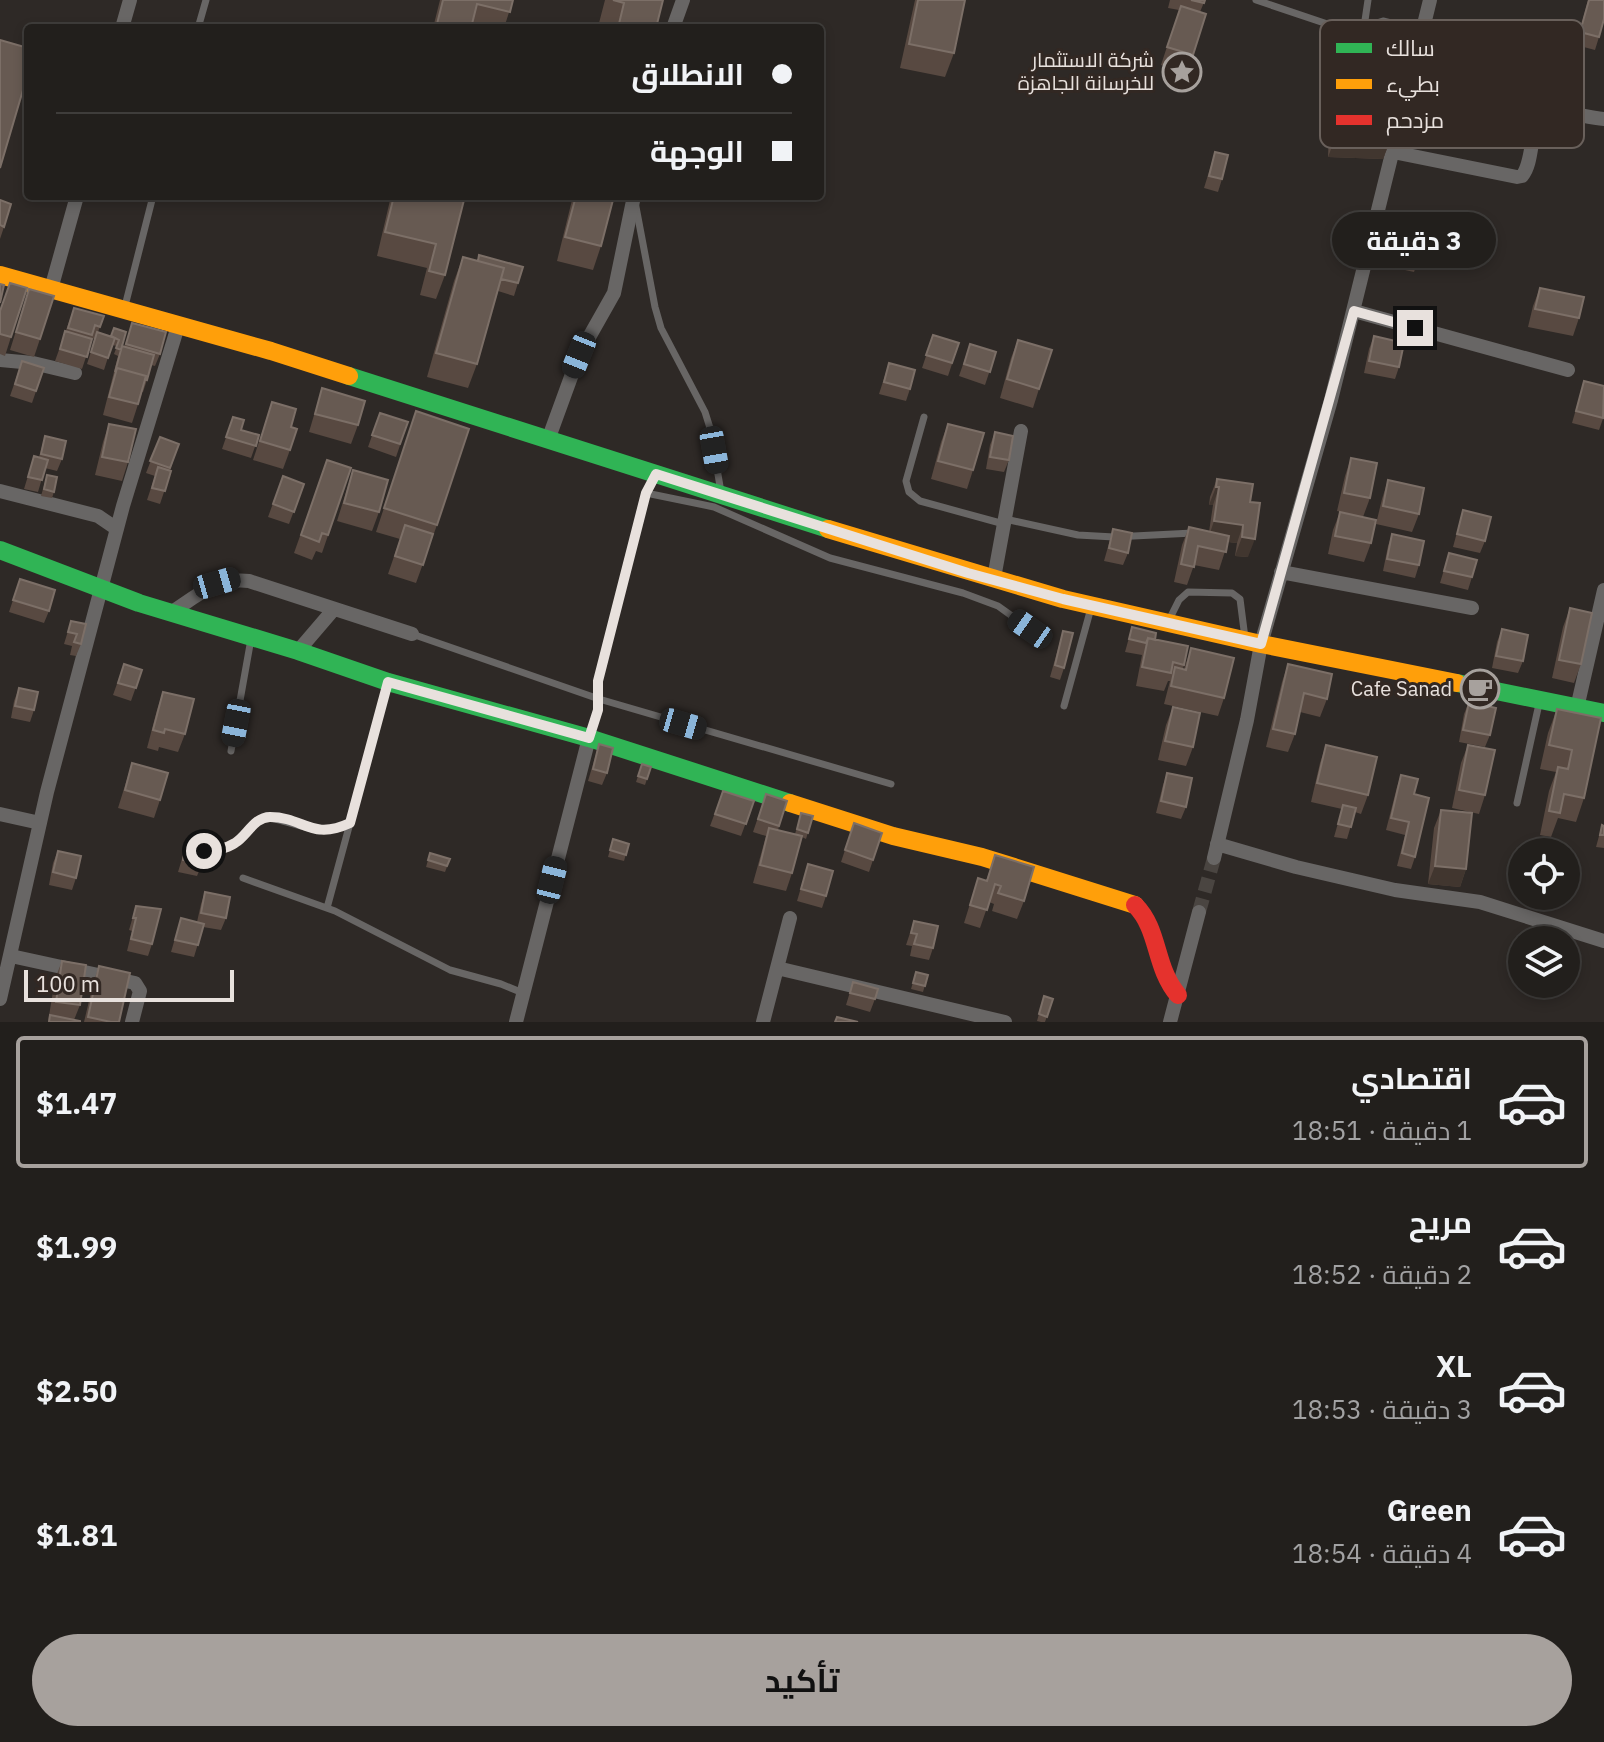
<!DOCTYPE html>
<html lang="ar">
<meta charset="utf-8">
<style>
:root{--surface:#221f1c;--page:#2e2c29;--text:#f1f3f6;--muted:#a2a2a3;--line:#3f3d3b;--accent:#a7a19d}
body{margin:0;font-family:"IBM Plex Sans",Cairo,sans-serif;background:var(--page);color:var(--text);direction:rtl;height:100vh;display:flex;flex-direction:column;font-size:30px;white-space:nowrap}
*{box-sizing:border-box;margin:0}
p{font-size:26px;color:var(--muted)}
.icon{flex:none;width:44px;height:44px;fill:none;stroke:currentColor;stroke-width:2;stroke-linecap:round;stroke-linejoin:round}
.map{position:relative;height:1022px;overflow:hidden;direction:ltr}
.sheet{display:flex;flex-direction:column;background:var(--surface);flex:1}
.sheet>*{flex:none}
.hud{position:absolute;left:24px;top:24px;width:800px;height:176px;border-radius:8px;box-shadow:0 4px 12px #0003,0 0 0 2px var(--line);direction:rtl;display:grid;align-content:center;height:176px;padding:0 32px;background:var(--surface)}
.tools{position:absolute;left:1508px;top:838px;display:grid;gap:16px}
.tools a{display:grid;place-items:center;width:72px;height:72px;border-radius:50%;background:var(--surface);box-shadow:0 4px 12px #0003,0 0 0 2px var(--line);font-size:40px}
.scale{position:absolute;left:24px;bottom:20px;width:210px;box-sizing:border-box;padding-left:8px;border:4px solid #e8e1dd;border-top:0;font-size:22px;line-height:28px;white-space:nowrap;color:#e8e1dd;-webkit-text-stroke:6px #322823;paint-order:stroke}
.end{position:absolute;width:36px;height:36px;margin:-18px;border:10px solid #e8e1dd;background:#111;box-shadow:0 0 0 4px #111}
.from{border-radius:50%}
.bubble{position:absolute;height:56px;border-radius:28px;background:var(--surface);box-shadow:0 4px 12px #0003,0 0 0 2px var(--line);font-size:26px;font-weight:700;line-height:56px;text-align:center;direction:rtl}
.car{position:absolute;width:24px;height:48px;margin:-24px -12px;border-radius:10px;box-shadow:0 0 6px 2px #0007;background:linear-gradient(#222 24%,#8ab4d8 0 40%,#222 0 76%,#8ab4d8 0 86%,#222 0)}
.hud b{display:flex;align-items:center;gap:28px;height:76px;font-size:30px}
.hud b+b{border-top:2px solid var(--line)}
.hud i{width:20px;height:20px;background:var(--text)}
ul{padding:14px 0 0;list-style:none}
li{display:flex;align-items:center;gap:24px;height:132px;margin:0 16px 12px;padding:0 16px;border:4px solid transparent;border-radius:8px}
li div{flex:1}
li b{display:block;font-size:30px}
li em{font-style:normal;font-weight:700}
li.current{border-color:var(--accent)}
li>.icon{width:72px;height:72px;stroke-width:1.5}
.action{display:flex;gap:16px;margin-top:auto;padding:16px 32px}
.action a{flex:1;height:92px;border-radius:48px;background:var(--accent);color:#111;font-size:32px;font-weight:700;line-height:92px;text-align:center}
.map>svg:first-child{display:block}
</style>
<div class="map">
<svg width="1604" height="1022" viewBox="0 0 1604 1022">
<rect width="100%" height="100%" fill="#2e2926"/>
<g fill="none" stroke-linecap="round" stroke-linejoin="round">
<path stroke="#4a4541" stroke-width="14" stroke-dasharray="14 7" stroke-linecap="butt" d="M1199,912L1214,858"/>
<path stroke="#686665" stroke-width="7" d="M1256,0L1360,35
M1364,27L1368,0
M198,28L206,0
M1344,101L1364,27L1383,21L1423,31
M636,207L655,307L661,328L705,412L710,428L721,492
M125,306L153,196
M924,417L906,481L909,492L920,501L1004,524
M646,493L714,507L830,558L963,593L998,606L1030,629
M1005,519L1078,535L1114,537L1193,533
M1169,620L1179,600L1188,592L1232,593L1240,599L1245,638
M412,634L599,699L891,784
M1064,706L1091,608
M590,736L598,710V681L646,493L654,478
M231,751L251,639
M1517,803L1539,704
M204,851L234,844L259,820L268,817L320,831L337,829L350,823
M243,878L335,911L450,970L501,984L523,993
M327,908L388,683"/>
<path stroke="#686665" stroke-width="14" d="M122,28L130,0
M673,28L683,0
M1393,152L1517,177L1522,176C1537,158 1526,112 1553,112C1569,111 1587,118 1604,119
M51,289L77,196
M1354,311L1568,370
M0,360L33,363L75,373
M548,440L579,355L614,293L634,196
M0,491L98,516L117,529
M1281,572L1472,608
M994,578L1021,431
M172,612C198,595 217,577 249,581L412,634
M298,651L334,609
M1577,708L1604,590
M0,814L40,823
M1217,844L1296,867L1395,890L1480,902L1604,941
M1214,858L1247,720L1261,644L1331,400L1430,0
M11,956L135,983L140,991L132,1022
M777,968L1005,1022
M0,999L47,792L123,506L178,326
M516,1022L589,738
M763,1022L790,918
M1170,1022L1199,912"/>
<path stroke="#30b455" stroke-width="18" d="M349,376L828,529
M0,550L139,603L298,651L388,682L589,738L790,803
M1457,683L1604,713"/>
<path stroke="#ff9f0a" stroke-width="18" d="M0,275L271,351L349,376
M828,529L1063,599L1261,644L1457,683
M790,803L893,836L982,857L1135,905"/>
<path stroke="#e5322d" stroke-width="18" d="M1135,905C1160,930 1154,967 1178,995"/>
</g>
<path fill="#584941" d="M440,0H513L504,28H433Z
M605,0H663L656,28H615L616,27L599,23Z
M915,0H965L954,53L945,77L900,68Z
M1170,0H1205L1200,12L1193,55L1186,73L1161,65L1179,10L1168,8Z
M1588,0L1599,37L1595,50L1576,45Z
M1335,115L1390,141L1383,159L1328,157L1329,133Z
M1215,152L1222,179L1218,192L1204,188Z
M391,196H465L445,275L436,299L420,295L427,268L377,256Z
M573,196H614L601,246L593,270L557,261Z
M0,200L4,227L0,239Z
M1405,234L1418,260L1414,272L1396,268L1401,246Z
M463,257L518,283L514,296L498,291L477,364L468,388L427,377L454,281Z
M10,283L11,337L5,356L0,354V311Z
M1540,288L1579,318L1573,336L1528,327L1533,306Z
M29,289L40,339L34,357L10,350Z
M74,308L104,316L98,332L111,336L114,328L122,347H124L132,323L160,354L155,366L151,365L147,380L143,392H142L132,423L103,415L118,356L114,354L117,346L112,345L104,370L87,364L95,339L91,338L92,339L82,369L55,361Z
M933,335L959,343L948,376L922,368Z
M1374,336L1399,367L1395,379L1364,373L1369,349Z
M1018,340L1039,389L1033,408L1000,398L1011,358Z
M970,344L996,352L985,385L959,376Z
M22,361L44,368L32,403L10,396Z
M889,363L910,389L906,401L879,394Z
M1584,381L1604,416L1599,430L1572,423Z
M322,388L358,425L351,444L309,432Z
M272,402L291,427L290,450L283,469L253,460Z
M416,411L437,525L416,583L388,574L400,539L376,532Z
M380,413L408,422L396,457L368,447Z
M233,417L241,430L259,435L251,458L222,449Z
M109,424L128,462L122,481L95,475L103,442Z
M948,424L973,470L967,489L931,479L941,442Z
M995,432L1009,460L1004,472L986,469L990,445Z
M45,436L62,459L57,471L45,468L38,492L24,489L34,456L39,457Z
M160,437L179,444L170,470L171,471L160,504L147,500L155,476L146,473Z
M1351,458L1370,498L1363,517L1337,511L1345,476Z
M327,460L351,468L322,553L316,551L312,560L294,553Z
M353,470L379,512L372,531L337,521Z
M47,475L54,492L52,498L41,496Z
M283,476L304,484L289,524L268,517Z
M1217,479L1250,502L1248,557L1235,556L1237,543L1228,542L1219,570L1194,565L1187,585L1174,582L1182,545L1189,527L1209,532L1213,505H1209L1210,497Z
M1388,480L1419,514L1412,532L1376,524L1382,499Z
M1463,510L1485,541L1480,553L1453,547Z
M1340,512L1371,543L1364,562L1328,554L1333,530Z
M1113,529L1128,553L1123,565L1104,561Z
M1392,534L1419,565L1415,578L1383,571L1388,546Z
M1449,553L1472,577L1468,590L1440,583Z
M20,579L49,611L44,623L9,612Z
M1570,608L1581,664L1574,683L1552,678L1563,627Z
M71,621L81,644L76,656L70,655L72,646L64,644Z
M1132,627L1155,640L1184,665L1183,669H1184L1191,648L1224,698L1218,716L1164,704L1170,681H1168L1164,691L1136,686L1142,655L1125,652Z
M1502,629L1523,661L1518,673L1492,668L1497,642Z
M1063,631L1064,668L1060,680L1050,677Z
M124,664L142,670L131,701L113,695Z
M1288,664L1327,699L1320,717L1300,712L1295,734L1288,752L1266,747L1282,682Z
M19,688L34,710L30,722L11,718L14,701Z
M163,692L185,734L178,752L159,747L158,751L147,748L157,710Z
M1469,702L1490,735L1485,747L1459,742L1464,714Z
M1173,707L1193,747L1186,766L1158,760L1166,725Z
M1557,709L1601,718L1584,798L1576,822L1558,818L1551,837L1540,835L1549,791L1556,772L1540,769L1548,733Z
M599,744L607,773L602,785L588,781Z
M1326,745L1368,795L1361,814L1355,812L1347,839L1334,837L1342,809L1311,802L1320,763Z
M1468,745L1485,795L1479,814L1452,808L1461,763Z
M132,763L160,800L154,818L118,808Z
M642,764L651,767L645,785L636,782Z
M1167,773L1186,807L1181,819L1156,813L1163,785Z
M1401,775L1414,794L1415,857L1411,869L1397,866L1405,835L1386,830L1397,787Z
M723,791L754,801L741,836L710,826Z
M766,794L787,801L778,830L795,834L801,813L813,816L806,839L802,837L792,873L786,891L753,883L766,836L753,832Z
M1441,810L1466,869L1460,887L1428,884L1434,828Z
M854,823L882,833L869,872L841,862Z
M1602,825L1604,826V848L1596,847Z
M613,839L629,844L624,861L608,857Z
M185,849L202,864L197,876L178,872Z
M58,851L76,878L72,890L49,885L53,863Z
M430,853L450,859L445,872L426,867Z
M995,855L1024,901L1017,919L992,911L994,904L989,902L980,928L964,923L978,878L986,881Z
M808,864L826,896L822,908L797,901Z
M205,892L226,918L221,930L203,927L194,957L171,952L181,918L197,922L201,904Z
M136,906L152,944L148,956L127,951L132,931L129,930Z
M914,921L933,948L929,960L910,956L912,946L906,945Z
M62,961L80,1005L74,1020L80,1022H48L55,979Z
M99,966L119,1022H84L93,984Z
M916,972L928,975L923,992L911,989Z
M853,982L875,999L870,1012L846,1005Z
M1044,996L1053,999L1045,1022H1041L1037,1021Z"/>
<path fill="#41362f" d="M1335,139L1390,141L1383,159L1328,157Z
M1216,487H1219L1213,505H1209Z
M1214,521L1243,525L1237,543L1208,539Z
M1242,537L1255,539L1248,557L1235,556Z
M1435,866L1466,869L1460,887L1428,884Z"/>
<path fill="#675a52" stroke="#7c6f67" stroke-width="2" d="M443,0H513L510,12L477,4L471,28H436Z
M613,0H663L656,28H618L624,3Z
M918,0H965L954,53L909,44Z
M1191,0H1205L1204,3Z
M1589,0H1604V19L1599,37L1580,32Z
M1181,6L1206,14L1193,55L1167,47Z
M0,40L28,48V73L0,168Z
M1215,152L1228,155L1222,179L1209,176Z
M394,196H465L445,275L429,271L436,244L385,232Z
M576,196H614L601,246L565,237Z
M0,200L11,204L4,227L0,225Z
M1405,234L1423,237L1418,260L1401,256Z
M479,255L523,267L518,283L501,279L504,268L478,261Z
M463,257L504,268L477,364L436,353Z
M10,283L27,288L11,337L0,334V311Z
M0,284L4,285L0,303Z
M1540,288L1584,297L1579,318L1535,309Z
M29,289L54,296L40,339L16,332Z
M74,308L104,316L100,327L95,325L92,335L68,328Z
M132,323L166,332L160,354L126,344Z
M114,328L126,332L121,350L116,348L119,340L111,336Z
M65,331L92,339L87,357L60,349Z
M97,332L115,338L108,358L91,352Z
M933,335L959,343L952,363L926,355Z
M1374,336L1404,343L1399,367L1369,361Z
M1018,340L1052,350L1039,389L1007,379Z
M970,344L996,352L990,372L964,364Z
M122,346L154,355L147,380L145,379L146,376L117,368L115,372Z
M22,361L44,368L36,391L15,384Z
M889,363L915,370L910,389L884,382Z
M117,368L146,376L138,404L109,397Z
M1584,381L1604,386L1603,418L1576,411Z
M322,388L365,401L358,425L315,414Z
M272,402L296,409L291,427L297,429L290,450L260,441Z
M416,411L469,429L437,525L384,508Z
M380,413L408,422L400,444L372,435Z
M233,417L244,420L241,430L259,435L256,446L226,437Z
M109,424L136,429L128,462L102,457Z
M948,424L984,433L973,470L938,461Z
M995,432L1013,436L1009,460L990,457Z
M45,436L66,441L62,459L41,454Z
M160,437L179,444L170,468L150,461Z
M34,456L48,460L42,480L28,477Z
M1351,458L1377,463L1370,498L1344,493Z
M327,460L351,468L328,535L322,533L319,542L301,535Z
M158,467L171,471L165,491L152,488Z
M353,470L388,480L379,512L344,503Z
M47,475L57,477L54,492L44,489Z
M283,476L304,484L294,512L273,504Z
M1217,479L1253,484L1250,502L1260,503L1255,539L1242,537L1243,525L1214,521L1219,487H1216Z
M1388,480L1424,488L1419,514L1383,506Z
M1463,510L1491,517L1485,541L1457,534Z
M1340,512L1376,520L1371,543L1335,536Z
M405,525L433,534L423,565L395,556Z
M1189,527L1229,536L1226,552L1198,546L1194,567L1181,564Z
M1113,529L1132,533L1128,553L1109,548Z
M1392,534L1424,541L1419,565L1387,559Z
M1449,553L1477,560L1472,577L1444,571Z
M20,579L55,590L49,611L13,600Z
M1570,608L1592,613L1581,664L1559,660Z
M71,621L86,624L81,644L74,642L77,634L68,632Z
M1132,627L1156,633L1155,640L1148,638L1146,643L1129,639Z
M1502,629L1528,635L1523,661L1496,656Z
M1063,631L1073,633L1064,668L1055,665Z
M1148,638L1188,646L1184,665L1173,662L1171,673L1142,667Z
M1191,648L1234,658L1224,698L1171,686L1175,667L1186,670Z
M124,664L142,670L136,688L118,683Z
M1288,664L1332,674L1327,699L1304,693L1295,734L1273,729Z
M19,688L38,692L34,710L15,706Z
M163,692L194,699L185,734L165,729L164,733L153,730Z
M1469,702L1496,708L1490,735L1463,730Z
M1173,707L1200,713L1193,747L1165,741Z
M1557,709L1601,718L1584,798L1564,794L1560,813L1549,811L1558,767L1568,769L1572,750L1549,745Z
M599,744L613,748L607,773L593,769Z
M1326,745L1377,757L1368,795L1317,783Z
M1468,745L1495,750L1485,795L1459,790Z
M132,763L168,773L160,800L125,790Z
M642,764L651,767L647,779L638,776Z
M1167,773L1192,778L1186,807L1161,801Z
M1401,775L1418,779L1414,794L1429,798L1415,857L1402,853L1409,822L1391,818Z
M723,791L754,801L746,824L715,814Z
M766,794L787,801L779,826L758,819Z
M1343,805L1356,808L1351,827L1338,824Z
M1441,810L1472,813L1466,869L1435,866Z
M801,813L813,816L808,833L797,829Z
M854,823L882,833L873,860L845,850Z
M1602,825L1604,826V835H1600Z
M769,828L802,836L792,873L760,865Z
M613,839L629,844L626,855L610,850Z
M185,849L204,853L202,864L183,860Z
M58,851L81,856L76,878L53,872Z
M430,853L450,859L447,866L428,860Z
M995,855L1034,867L1024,901L998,893L1001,886L995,884L987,910L970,905L978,878L987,881Z
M808,864L833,871L826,896L801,889Z
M205,892L230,897L226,918L201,913Z
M136,906L161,909L152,944L131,939L136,918H133Z
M181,918L204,924L198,945L175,940Z
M914,921L938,926L933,948L914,944L917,934L911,933Z
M62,961L86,965L80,1005L56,1002Z
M99,966L130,973L119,1022H111L88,1017Z
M916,972L928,975L925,986L913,983Z
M853,982L878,989L875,999L850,993Z
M1044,996L1053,999L1047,1017L1039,1014Z
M50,1015L80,1021V1022H49Z
M837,1017L858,1022H835Z"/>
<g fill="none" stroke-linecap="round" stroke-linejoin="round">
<path stroke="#e8e1dd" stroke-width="10" d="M204,851C215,850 226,849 235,843C247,836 254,817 270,817C304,817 311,841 350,823L388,682L589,738L598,710V681L646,493L656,474L968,573L1063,599L1261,644L1354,311L1415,328"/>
</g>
<defs>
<symbol id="sight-ring" viewBox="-11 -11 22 22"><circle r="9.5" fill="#322823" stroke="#a7a19d" stroke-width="1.5"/><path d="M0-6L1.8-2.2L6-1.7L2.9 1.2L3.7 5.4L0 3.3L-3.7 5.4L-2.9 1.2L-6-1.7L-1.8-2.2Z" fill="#a7a19d"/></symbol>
<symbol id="cafe-ring" viewBox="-11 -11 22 22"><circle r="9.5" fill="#322823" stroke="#a7a19d" stroke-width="1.5"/><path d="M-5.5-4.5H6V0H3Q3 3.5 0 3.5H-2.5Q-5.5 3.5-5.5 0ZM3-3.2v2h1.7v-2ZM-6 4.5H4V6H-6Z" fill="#a7a19d"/></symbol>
</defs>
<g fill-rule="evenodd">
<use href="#sight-ring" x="1160" y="50" width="44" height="44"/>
<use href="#cafe-ring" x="1458" y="667" width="44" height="44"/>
</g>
<g text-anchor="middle" stroke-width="6" stroke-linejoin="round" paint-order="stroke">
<g font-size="20" fill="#e8e1dd" stroke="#322823" text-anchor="end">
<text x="1154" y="67">شركة الاستثمار<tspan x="1154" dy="23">للخرسانة الجاهزة</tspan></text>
<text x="1452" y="696">Cafe Sanad</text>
</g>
</g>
<rect x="1320" y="20" width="264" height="128" rx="12" fill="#322823" stroke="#69605b" stroke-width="2"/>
<rect x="1336" y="43" width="36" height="10" fill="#30b455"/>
<rect x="1336" y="79" width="36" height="10" fill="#ff9f0a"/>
<rect x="1336" y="115" width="36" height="10" fill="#e5322d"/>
<g font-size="22" fill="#e8e1dd">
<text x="1386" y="56">سالك</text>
<text x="1386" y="92">بطيء</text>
<text x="1386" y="128">مزدحم</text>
</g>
</svg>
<div class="tools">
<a><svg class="icon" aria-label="locate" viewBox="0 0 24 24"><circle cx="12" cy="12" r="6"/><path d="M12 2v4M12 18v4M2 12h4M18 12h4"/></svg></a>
<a><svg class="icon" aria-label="layers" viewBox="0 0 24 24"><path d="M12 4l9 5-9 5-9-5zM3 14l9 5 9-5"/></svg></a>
</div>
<div class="scale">100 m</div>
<i class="end from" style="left:204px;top:851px"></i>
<i class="end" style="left:1415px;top:328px"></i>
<div class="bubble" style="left:1332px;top:212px;width:164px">3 دقيقة</div>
<i class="car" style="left:579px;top:355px;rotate:202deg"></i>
<i class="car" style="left:714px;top:450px;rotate:170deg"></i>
<i class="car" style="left:217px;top:583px;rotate:74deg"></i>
<i class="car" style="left:1030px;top:629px;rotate:305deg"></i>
<i class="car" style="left:236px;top:723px;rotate:191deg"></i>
<i class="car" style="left:683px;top:724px;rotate:106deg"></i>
<i class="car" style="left:552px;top:880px;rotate:14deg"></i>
<div class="hud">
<b><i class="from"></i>الانطلاق</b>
<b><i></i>الوجهة</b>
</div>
</div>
<section class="sheet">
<ul>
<li class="current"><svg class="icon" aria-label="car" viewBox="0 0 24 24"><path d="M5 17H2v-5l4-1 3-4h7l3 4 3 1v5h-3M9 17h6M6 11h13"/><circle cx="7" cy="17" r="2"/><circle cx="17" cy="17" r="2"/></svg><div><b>اقتصادي</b><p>1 دقيقة · 18:51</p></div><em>$1.47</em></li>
<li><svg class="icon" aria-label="car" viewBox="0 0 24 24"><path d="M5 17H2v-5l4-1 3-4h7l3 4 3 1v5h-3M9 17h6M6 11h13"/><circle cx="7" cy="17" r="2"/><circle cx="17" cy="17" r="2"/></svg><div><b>مريح</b><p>2 دقيقة · 18:52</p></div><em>$1.99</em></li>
<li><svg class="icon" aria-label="car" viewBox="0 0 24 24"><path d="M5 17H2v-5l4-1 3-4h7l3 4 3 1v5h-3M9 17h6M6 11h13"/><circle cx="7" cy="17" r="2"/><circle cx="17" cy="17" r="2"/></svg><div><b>XL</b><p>3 دقيقة · 18:53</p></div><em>$2.50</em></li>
<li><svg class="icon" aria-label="car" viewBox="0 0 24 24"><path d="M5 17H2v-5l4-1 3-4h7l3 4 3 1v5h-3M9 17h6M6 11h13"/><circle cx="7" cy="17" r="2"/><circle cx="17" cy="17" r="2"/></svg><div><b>Green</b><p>4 دقيقة · 18:54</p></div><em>$1.81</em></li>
</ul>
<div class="action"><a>تأكيد</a></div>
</section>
